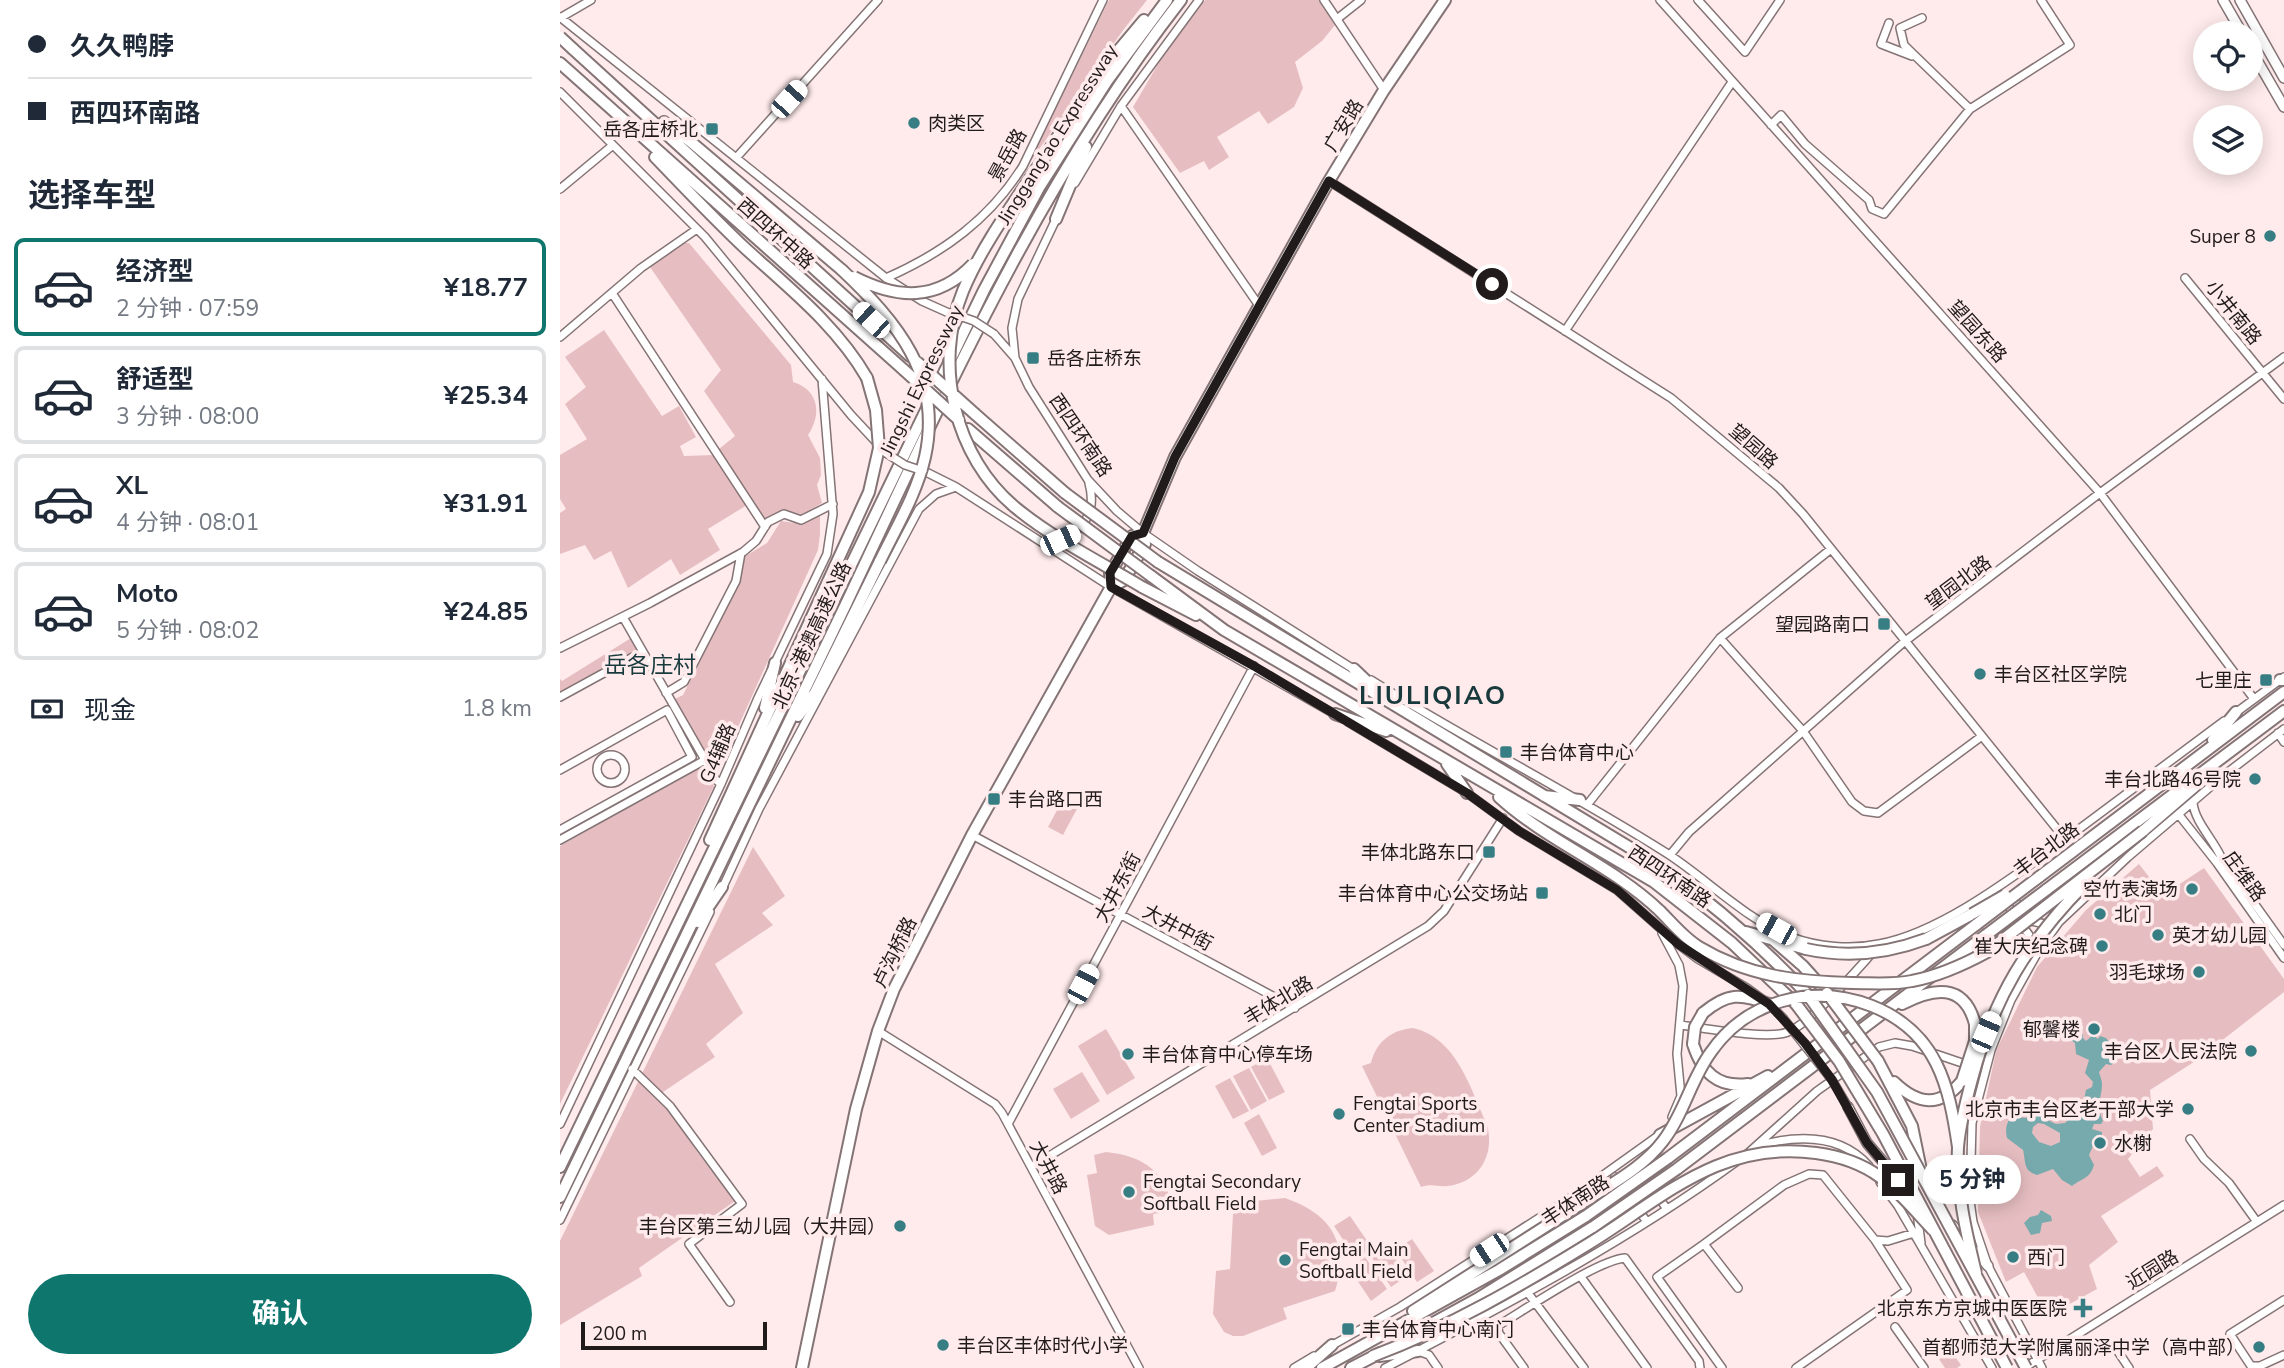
<!DOCTYPE html>
<html lang="zh">
<meta charset="utf-8">
<style>
:root{--surface:#fff;--page:#f2f2f3;--text:#1f2937;--muted:#747a83;--line:#e0e1e3;--accent:#0f766e}
body{margin:0;font-family:"Nunito Sans","Noto Sans SC",sans-serif;background:var(--page);color:var(--text);height:100vh;display:flex;flex-direction:column;font-size:26px;white-space:nowrap}
*{box-sizing:border-box;margin:0}
p{font-size:23px;color:var(--muted)}
.icon{flex:none;width:38px;height:38px;fill:none;stroke:currentColor;stroke-width:2;stroke-linecap:round;stroke-linejoin:round}
.map{position:relative;flex:1;overflow:hidden}
.drawer{display:flex;flex-direction:column;background:var(--surface);width:560px}
.drawer>*{flex:none}
.guide{display:grid;align-content:center;height:154px;padding:0 28px;background:var(--surface)}
.fabs{position:absolute;left:1633px;top:21px;display:grid;gap:14px}
.fabs a{display:grid;place-items:center;width:70px;height:70px;border-radius:50%;background:var(--surface);box-shadow:0 4px 18px #0003;font-size:35px}
.scale{position:absolute;left:21px;bottom:18px;width:186px;box-sizing:border-box;padding-left:7px;border:4px solid #221b1c;border-top:0;font-size:19px;line-height:24px;white-space:nowrap;color:#221b1c;-webkit-text-stroke:5px #ffebec;paint-order:stroke}
.end{position:absolute;width:32px;height:32px;margin:-16px;border:9px solid #221b1c;background:#fff;box-shadow:0 0 0 4px #fff}
.from{border-radius:50%}
.bubble{position:absolute;height:49px;border-radius:24px;background:var(--surface);box-shadow:0 4px 18px #0003;font-size:23px;font-weight:700;line-height:49px;text-align:center}
.car{position:absolute;width:21px;height:42px;margin:-21px -10px;border-radius:9px;box-shadow:0 0 5px 2px #0007;background:linear-gradient(#fff 24%,#345 0 40%,#fff 0 76%,#345 0 86%,#fff 0)}
.guide b{display:flex;align-items:center;gap:24px;height:66px;font-size:26px}
.guide b+b{border-top:2px solid var(--line)}
.guide i{width:18px;height:18px;background:var(--text)}
ul{padding:0;list-style:none}
li{display:flex;align-items:center;gap:21px;height:98px;margin:0 14px 10px;padding:0 14px;border:4px solid var(--line);border-radius:10px}
li div{flex:1}
li b{display:block;font-size:26px}
li em{font-style:normal;font-weight:700}
li.on{border-color:var(--accent)}
li>.icon{width:63px;height:63px;stroke-width:1.5}
h2{padding:0 28px;font-size:32px;line-height:84px}
.pay{display:flex;align-items:center;gap:18px;height:77px;padding:0 28px;font-size:26px}
.pay p{margin-inline-start:auto}
.cta{display:flex;gap:14px;margin-top:auto;padding:14px 28px}
.cta a{flex:1;height:80px;border-radius:42px;background:var(--accent);color:#fff;font-size:28px;font-weight:700;line-height:80px;text-align:center}
main{display:flex;flex:1;min-height:0}
.map>svg:first-child{display:block}
</style>
<main>
<section class="drawer">
<div class="guide">
<b><i class="from"></i>久久鸭脖</b>
<b><i></i>西四环南路</b>
</div>
<h2>选择车型</h2>
<ul>
<li class="on"><svg class="icon" aria-label="car" viewBox="0 0 24 24"><path d="M5 17H2v-5l4-1 3-4h7l3 4 3 1v5h-3M9 17h6M6 11h13"/><circle cx="7" cy="17" r="2"/><circle cx="17" cy="17" r="2"/></svg><div><b>经济型</b><p>2 分钟 · 07:59</p></div><em>¥18.77</em></li>
<li><svg class="icon" aria-label="car" viewBox="0 0 24 24"><path d="M5 17H2v-5l4-1 3-4h7l3 4 3 1v5h-3M9 17h6M6 11h13"/><circle cx="7" cy="17" r="2"/><circle cx="17" cy="17" r="2"/></svg><div><b>舒适型</b><p>3 分钟 · 08:00</p></div><em>¥25.34</em></li>
<li><svg class="icon" aria-label="car" viewBox="0 0 24 24"><path d="M5 17H2v-5l4-1 3-4h7l3 4 3 1v5h-3M9 17h6M6 11h13"/><circle cx="7" cy="17" r="2"/><circle cx="17" cy="17" r="2"/></svg><div><b>XL</b><p>4 分钟 · 08:01</p></div><em>¥31.91</em></li>
<li><svg class="icon" aria-label="car" viewBox="0 0 24 24"><path d="M5 17H2v-5l4-1 3-4h7l3 4 3 1v5h-3M9 17h6M6 11h13"/><circle cx="7" cy="17" r="2"/><circle cx="17" cy="17" r="2"/></svg><div><b>Moto</b><p>5 分钟 · 08:02</p></div><em>¥24.85</em></li>
</ul>
<div class="pay"><svg class="icon" aria-label="cash" viewBox="0 0 24 24"><path d="M3 7h18v10H3z"/><circle cx="12" cy="12" r="2"/></svg>现金<p>1.8 km</p></div>
<div class="cta"><a>确认</a></div>
</section>
<div class="map">
<svg width="1724" height="1368" viewBox="0 0 1724 1368">
<rect width="100%" height="100%" fill="#ffebec"/>
<path fill="#e6bec1" d="M549,0H587L564,29L468,165Z
M645,0H759L775,25L762,41L735,62L743,88L734,107L708,124L699,111L657,137L669,157L649,170L644,161L620,173L573,107L601,59Z
M123,243H129L231,365L233,382C259,390 262,414 248,435L260,458L261,475L257,485L262,503L242,515L223,511L205,520L159,449L175,436L144,391L161,370L90,267Z
M44,330L102,416L119,406L136,437L120,446L124,456L154,455L187,505L148,529L160,550L120,575L111,559L68,588L51,551L34,560L25,545L0,554V513L6,509L0,499V455L27,439L5,404L26,387L5,357Z
M260,513V534L258,550L159,769H154L115,699L123,695L180,582L184,557L207,543L221,521L242,524Z
M71,638L79,650L0,694V679L2,681Z
M141,766L154,786L0,1104V846Z
M503,799L518,807L503,835L488,827Z
M193,847L225,896L202,913L213,925L155,964L183,1013L146,1044L155,1057L100,1094L138,1153L175,1201L79,1268L82,1276L0,1325V1241Z
M1579,864L1603,895L1644,868L1724,979V992L1637,1060L1590,1090L1593,1129L1568,1159L1580,1177L1597,1166L1604,1176L1541,1216L1558,1242L1529,1265L1537,1289L1488,1316L1464,1272L1446,1282L1418,1212L1420,1127L1436,1051L1477,967L1526,910Z
M853,1028C897,1038 910,1088 927,1125C935,1154 920,1182 888,1186C878,1187 871,1183 861,1187L802,1066L811,1063C816,1042 831,1030 853,1028Z
M546,1029L575,1078L547,1095L518,1046Z
M707,1058L725,1092L709,1100L691,1067Z
M689,1068L707,1101L691,1110L673,1076Z
M522,1072L540,1101L511,1119L493,1089Z
M670,1078L689,1111L673,1119L655,1086Z
M699,1114L717,1148L702,1156L684,1123Z
M546,1152C584,1156 607,1172 613,1211L593,1214L594,1225L549,1235L535,1226L527,1175L537,1173L534,1155Z
M725,1198C771,1214 790,1243 775,1291L723,1308L727,1319L683,1336H673L664,1332L653,1314L656,1271L670,1269L673,1214L695,1201Z
M790,1216L812,1248L796,1259L774,1226Z
M852,1239L874,1271L857,1282L836,1250Z
M826,1244L847,1276L831,1287L810,1255Z
M805,1257L827,1289L811,1301L789,1268Z
M1386,1344L1401,1365L1397,1368H1385L1374,1352Z"/>
<path fill="#77aaad" fill-rule="evenodd" d="M1517,1034L1523,1035V1038L1526,1041L1533,1035L1538,1039L1540,1036L1546,1038L1560,1055L1557,1060L1551,1065L1546,1064L1539,1072C1540,1076 1542,1080 1542,1084C1542,1098 1535,1105 1543,1121L1541,1124H1534L1532,1129L1542,1132V1136L1537,1137L1529,1155L1534,1165C1530,1179 1522,1178 1512,1186L1502,1180L1493,1169L1477,1175C1463,1171 1466,1162 1463,1150L1447,1138C1445,1129 1446,1122 1453,1116L1466,1118L1471,1112L1496,1124L1505,1123L1509,1119V1105L1524,1100L1526,1090L1532,1087L1533,1082L1525,1073L1529,1060L1516,1054L1515,1043L1511,1040ZM1478,1123L1484,1124L1500,1133V1142L1491,1146L1479,1142L1472,1133L1473,1127Z
M1481,1210L1491,1216L1492,1221L1482,1223L1480,1233L1471,1235L1464,1223L1470,1217L1478,1215Z"/>
<g fill="none" stroke-linecap="round" stroke-linejoin="round">
<defs>
<path id="minor" d="M764,0L824,90
M1100,0L1540,493L1694,699
M1138,0L1185,52L1220,0
M0,17L326,278L362,301L391,314
M0,18L31,0
M1362,18L1340,28L1344,45L1410,109
M777,19L801,0
M1329,23L1321,44L1352,56
M0,92L145,237L291,415L319,445
M561,106L700,307
M1211,125L1221,115L1245,144L1309,200L1312,209L1324,214L1410,109L1510,45L1481,0
M176,158L318,0
M769,181L1111,398L1219,488L1243,514L1505,839
M515,183L561,106L639,0
M0,189L53,145
M326,278C383,253 430,219 463,166L543,0
M1625,278L1724,399
M52,293L205,527
M1005,331L1172,82
M434,334L455,358L469,387L528,480L557,511L583,533L638,571L798,672
M0,337L81,268L137,229
M455,358L452,328L458,299L498,215
M366,472L396,487L551,587L778,716
M487,546C517,533 539,520 529,483
M63,617L145,760
M1160,638L1243,731L1292,802L1304,811L1318,813L1422,736
M0,648L90,603L183,552L196,541L208,522L224,514L241,520L273,504
M811,680C908,741 1011,792 1108,854C1145,878 1191,923 1231,937C1258,947 1291,950 1319,944C1380,933 1453,877 1503,841C1557,801 1611,761 1664,721
M106,693L124,682L176,581L181,553
M0,697L73,657
M1674,714L1724,677
M788,722L907,793L959,831L1057,890L1118,944L1138,959L1187,988L1209,1004L1223,1018
M1718,733L1724,742
M37 769a14 14 0 1 1 28 0a14 14 0 1 1-28 0Z
M0,770L107,710L132,757L0,830
M1633,803C1635,822 1653,839 1661,857L1724,945
M1027,805L1160,638L1271,549
M1619,815L1657,863L1724,958
M412,835L735,1008
M0,840L145,760L155,779L161,784
M1110,855L1129,832L1344,642L1540,493L1724,357
M162,889L199,809L359,509L376,494L396,487
M1451,896L1471,921L1490,925
M1443,899L1477,946
M1102,933L1119,965L1123,986L1117,1054L1121,1096L1112,1117
M1120,1025C1144,1028 1208,1040 1228,1032C1253,1021 1294,973 1314,951
M318,1031L435,1104L442,1113L579,1368
M72,1069L110,1106L182,1204L129,1244L170,1302
M0,1124L161,784L198,698L267,554L273,514L262,379
M448,1124L694,666
M1630,1139L1644,1159L1669,1183L1697,1222
M1200,1145C1238,1135 1281,1134 1309,1166
M1186,1155L1257,1091L1319,1047L1335,1043L1352,1046L1408,1065
M471,1167L868,926L884,911L943,818
M1080,1172L1107,1209
M1055,1177L1087,1222
M1320,1182L1338,1206L1432,1368
M1357,1213L1361,1243
M0,1220L150,912
M1144,1244L1097,1277L1162,1368
M1021,1277L1087,1368
M1178,1288L1144,1244L1224,1185L1249,1174L1263,1175L1315,1240L1328,1241L1354,1233
M968,1293L1024,1368
M1724,1300L1670,1334L1691,1366H1700L1724,1355
M1335,1327L1364,1368
M771,1346L840,1307L1018,1193L1102,1133
M858,1351L869,1355L878,1368
M1559,1353L1569,1368
M734,1368L754,1356
M825,1368C946,1305 1066,1242 1176,1162
M964,1368L938,1332L939,1325C966,1309 1038,1260 1065,1258L1139,1361L1140,1368
M1236,1368L1347,1290L1315,1240
M1464,1368L1724,1205
M1482,1368L1428,1266L1413,1222L1410,1201L1412,1123L1431,1050L1451,1000L1479,950L1499,922L1568,857L1663,776L1724,729"/>
<path id="major" d="M1663,0L1682,33
M1680,0L1724,78
M1690,48L1724,107
M1288,1107L1307,1143L1354,1198
M1392,1225L1428,1266"/>
<path id="highway" d="M13,49L350,356
M0,63L344,370
M104,122L131,142L282,270
M489,150L537,76L584,20
M95,157C125,188 154,219 186,249C230,289 277,326 307,378
M496,219L526,147
M415,414L505,493
M408,429L498,507
M583,533L615,457L769,181L824,90L885,0
M598,562L1102,867C1156,906 1203,947 1248,995
M591,576L664,630L1094,882L1172,943L1236,1004
M551,587L550,573L572,536L583,533
M551,587L564,580L585,544L583,533
M582,587L636,615
M794,669L816,690
M1720,680H1724
M205,708L215,663
M775,714L826,731
M238,716L255,693L320,561
M1653,740L1676,712
M887,764L907,793
M984,796L1020,800
M939,797C988,842 1052,865 1100,911
M1583,831L1647,776
M150,840L250,621
M1479,877L1724,692
M1486,890L1724,711
M138,922L162,887
M1186,932L1246,949
M1212,939L1243,966L1260,985
M1366,939L1412,914
M1342,1004C1373,988 1404,982 1415,1024
M1143,1013C1167,993 1180,993 1209,1004
M1133,1044C1142,1072 1157,1088 1188,1084
M1318,1061L1352,1126L1361,1170
M1334,1082C1358,1105 1380,1108 1402,1081
M1100,1135L1208,1076
M1108,1158L1417,924
M0,1167L424,290L480,186L547,81L607,0
M1117,1169L1426,935
M0,1197C95,999 192,802 286,604C384,396 479,182 621,0
M853,1311L1019,1205
M846,1338L917,1299L1033,1227
M819,1356L858,1351
M242,1368L296,1109L318,1031L334,989L412,835L551,587
M746,1368L772,1345
M762,1368L939,1270L1026,1216
M791,1368L820,1353"/>
</defs>
<use href="#minor" stroke="#857475" stroke-width="10"/>
<use href="#major" stroke="#857475" stroke-width="12"/>
<use href="#highway" stroke="#857475" stroke-width="14"/>
<use href="#minor" stroke="#fff" stroke-width="7"/>
<use href="#major" stroke="#fff" stroke-width="9"/>
<use href="#highway" stroke="#fff" stroke-width="10"/>
<defs>
<path id="minor-bridge" d="M394,314L414,321L434,334
M326,453L345,465L363,471
M1223,1018L1272,1080L1288,1107"/>
<path id="highway-bridge" d="M0,37L13,49
M489,150C459,196 424,241 403,291C373,364 394,457 456,508C494,539 540,562 582,587
M282,270C337,322 383,376 365,457C357,493 336,528 320,561
M294,277C337,299 377,302 413,264
M357,362L415,414
M344,370L399,420
M505,493L598,562
M498,507L591,576
M250,621L309,492L319,448L316,410L307,378
M1100,911C1112,923 1124,938 1139,947C1187,976 1238,982 1293,983C1313,983 1333,985 1352,981C1379,976 1403,965 1427,952L1583,831
M1412,914L1445,895
M1417,924L1479,877
M1426,935L1486,890
M1246,949C1287,958 1326,954 1366,939
M1267,993L1318,1061
M1248,995L1317,1092L1466,1368
M1236,1004L1279,1061L1323,1134L1447,1368
M1133,1044L1135,1027L1143,1013
M1402,1081L1415,1041V1024
M1019,1205C1047,1186 1082,1169 1103,1141C1124,1114 1131,1079 1151,1052C1187,1000 1254,983 1312,1006C1377,1032 1389,1085 1398,1147
M1026,1216L1108,1158
M1033,1227L1117,1169
M1416,1273C1406,1232 1396,1189 1398,1147C1400,1124 1406,1101 1412,1079C1433,999 1468,941 1526,883
M813,1356C890,1327 960,1286 1030,1243C1104,1197 1161,1140 1256,1153C1279,1156 1301,1163 1320,1177C1340,1192 1356,1212 1373,1230"/>
</defs>
<use href="#minor-bridge" stroke="#857475" stroke-width="10" stroke-linecap="butt"/>
<use href="#highway-bridge" stroke="#857475" stroke-width="14" stroke-linecap="butt"/>
<use href="#minor-bridge" stroke="#fff" stroke-width="7"/>
<use href="#highway-bridge" stroke="#fff" stroke-width="10"/>
</g>
<g fill="none" stroke-linecap="round" stroke-linejoin="round">
<path stroke="#221b1c" stroke-width="9" d="M932,284L769,181L615,457L583,533L572,536L550,573L551,587L694,666L907,793L959,831L1057,890L1118,944L1209,1004L1245,1043L1272,1080L1307,1143L1338,1180"/>
</g>
<g fill="#367e83" stroke="#ffebec" stroke-width="2.5">
<circle cx="354" cy="123" r="7"/>
<rect x="145" y="122" width="14" height="14" rx="3.5"/>
<circle cx="1710" cy="236" r="7"/>
<rect x="466" y="351" width="14" height="14" rx="3.5"/>
<rect x="1317" y="617" width="14" height="14" rx="3.5"/>
<circle cx="1420" cy="674" r="7"/>
<rect x="1699" y="673" width="14" height="14" rx="3.5"/>
<rect x="939" y="745" width="14" height="14" rx="3.5"/>
<circle cx="1695" cy="779" r="7"/>
<rect x="427" y="792" width="14" height="14" rx="3.5"/>
<rect x="922" y="845" width="14" height="14" rx="3.5"/>
<circle cx="1632" cy="889" r="7"/>
<rect x="975" y="886" width="14" height="14" rx="3.5"/>
<circle cx="1540" cy="914" r="7"/>
<circle cx="1598" cy="935" r="7"/>
<circle cx="1542" cy="946" r="7"/>
<circle cx="1639" cy="972" r="7"/>
<circle cx="1534" cy="1029" r="7"/>
<circle cx="1691" cy="1051" r="7"/>
<circle cx="568" cy="1054" r="7"/>
<circle cx="1628" cy="1109" r="7"/>
<circle cx="779" cy="1114" r="7"/>
<circle cx="1540" cy="1143" r="7"/>
<circle cx="569" cy="1192" r="7"/>
<circle cx="340" cy="1226" r="7"/>
<circle cx="1453" cy="1257" r="7"/>
<circle cx="725" cy="1260" r="7"/>
<path d="M1519.5 1297.5h7v7h7v7h-7v7h-7v-7h-7v-7h7z"/>
<rect x="781" y="1322" width="14" height="14" rx="3.5"/>
<circle cx="383" cy="1345" r="7"/>
<circle cx="1699" cy="1347" r="7"/>
</g>
<g text-anchor="middle" stroke-width="7" stroke-linejoin="round" paint-order="stroke">
<g font-size="19" fill="#221b1c" stroke="#ffebec" text-anchor="end">
<text x="368" y="130" text-anchor="start">肉类区</text>
<text x="138" y="136">岳各庄桥北</text>
<text x="1696" y="243">Super 8</text>
<text x="487" y="365" text-anchor="start">岳各庄桥东</text>
<text x="1310" y="631">望园路南口</text>
<text x="1434" y="681" text-anchor="start">丰台区社区学院</text>
<text x="1692" y="687">七里庄</text>
<text x="960" y="759" text-anchor="start">丰台体育中心</text>
<text x="1681" y="786">丰台北路46号院</text>
<text x="448" y="806" text-anchor="start">丰台路口西</text>
<text x="915" y="859">丰体北路东口</text>
<text x="1618" y="896">空竹表演场</text>
<text x="968" y="900">丰台体育中心公交场站</text>
<text x="1554" y="921" text-anchor="start">北门</text>
<text x="1612" y="942" text-anchor="start">英才幼儿园</text>
<text x="1528" y="953">崔大庆纪念碑</text>
<text x="1625" y="979">羽毛球场</text>
<text x="1520" y="1036">郁馨楼</text>
<text x="1677" y="1058">丰台区人民法院</text>
<text x="582" y="1061" text-anchor="start">丰台体育中心停车场</text>
<text x="793" y="1110" text-anchor="start">Fengtai Sports<tspan x="793" dy="22">Center Stadium</tspan></text>
<text x="1614" y="1116">北京市丰台区老干部大学</text>
<text x="1554" y="1150" text-anchor="start">水榭</text>
<text x="583" y="1188" text-anchor="start">Fengtai Secondary<tspan x="583" dy="22">Softball Field</tspan></text>
<text x="326" y="1233">丰台区第三幼儿园（大井园）</text>
<text x="739" y="1256" text-anchor="start">Fengtai Main<tspan x="739" dy="22">Softball Field</tspan></text>
<text x="1467" y="1264" text-anchor="start">西门</text>
<text x="1507" y="1315">北京东方京城中医医院</text>
<text x="802" y="1336" text-anchor="start">丰台体育中心南门</text>
<text x="397" y="1352" text-anchor="start">丰台区丰体时代小学</text>
<text x="1685" y="1354">首都师范大学附属丽泽中学（高中部）</text>
</g>
<g font-size="19" fill="#221b1c" stroke="#ffebec">
<text transform="translate(783 125) rotate(-59)" y="7">广安路</text>
<text transform="translate(497 134) rotate(-58)" y="7">Jinggang'ao Expressway</text>
<text transform="translate(447 155) rotate(-61)" y="7">景岳路</text>
<text transform="translate(216 233) rotate(42)" y="7">西四环中路</text>
<text transform="translate(1674 312) rotate(51)" y="7">小井南路</text>
<text transform="translate(1418 331) rotate(48)" y="7">望园东路</text>
<text transform="translate(361 380) rotate(-64)" y="7">Jingshi Expressway</text>
<text transform="translate(521 435) rotate(56)" y="7">西四环南路</text>
<text transform="translate(1194 446) rotate(41)" y="7">望园路</text>
<text transform="translate(1398 582) rotate(-37)" y="7">望园北路</text>
<text transform="translate(251 635) rotate(-65)" y="7">北京-港澳高速公路</text>
<text transform="translate(157 753) rotate(-67)" y="7">G4辅路</text>
<text transform="translate(1486 849) rotate(-37)" y="7">丰台北路</text>
<text transform="translate(1110 876) rotate(34)" y="7">西四环南路</text>
<text transform="translate(1685 876) rotate(54)" y="7">庄维路</text>
<text transform="translate(557 887) rotate(-62)" y="7">大井东街</text>
<text transform="translate(618 927) rotate(28)" y="7">大井中街</text>
<text transform="translate(334 952) rotate(-64)" y="7">卢沟桥路</text>
<text transform="translate(718 1000) rotate(-31)" y="7">丰体北路</text>
<text transform="translate(489 1167) rotate(62)" y="7">大井路</text>
<text transform="translate(1015 1200) rotate(-33)" y="7">丰体南路</text>
<text transform="translate(1592 1269) rotate(-32)" y="7">近园路</text>
</g>
<g font-size="23" fill="#183a3d" stroke="#ffebec">
<text x="90" y="673">岳各庄村</text>
</g>
<g font-size="26" font-weight="bold" letter-spacing="2" fill="#183a3d" stroke="#ffebec">
<text x="873" y="704">LIULIQIAO</text>
</g>
</g>
</svg>
<div class="fabs">
<a><svg class="icon" aria-label="locate" viewBox="0 0 24 24"><circle cx="12" cy="12" r="6"/><path d="M12 2v4M12 18v4M2 12h4M18 12h4"/></svg></a>
<a><svg class="icon" aria-label="layers" viewBox="0 0 24 24"><path d="M12 4l9 5-9 5-9-5zM3 14l9 5 9-5"/></svg></a>
</div>
<div class="scale">200 m</div>
<i class="end from" style="left:932px;top:284px"></i>
<i class="end" style="left:1338px;top:1180px"></i>
<div class="bubble" style="left:1363px;top:1155px;width:98px">5 分钟</div>
<i class="car" style="left:229px;top:99px;rotate:42deg"></i>
<i class="car" style="left:311px;top:320px;rotate:313deg"></i>
<i class="car" style="left:500px;top:540px;rotate:65deg"></i>
<i class="car" style="left:1216px;top:929px;rotate:299deg"></i>
<i class="car" style="left:523px;top:984px;rotate:28deg"></i>
<i class="car" style="left:1426px;top:1032px;rotate:23deg"></i>
<i class="car" style="left:929px;top:1250px;rotate:237deg"></i>
</div>
</main>
